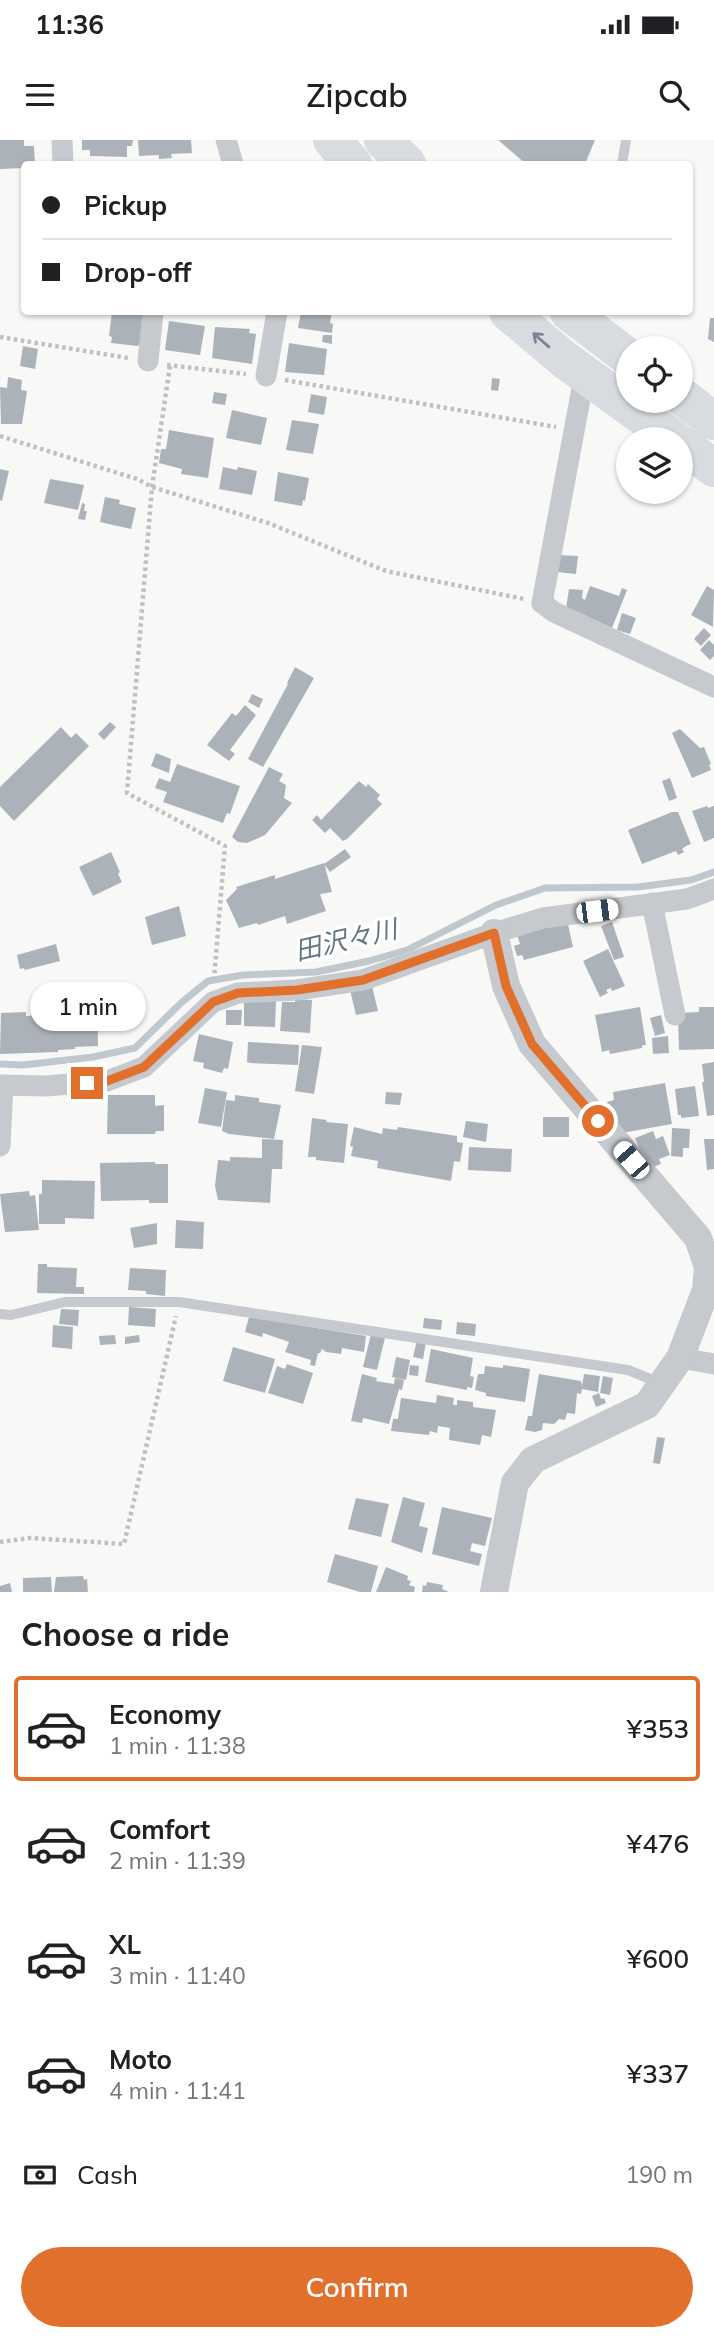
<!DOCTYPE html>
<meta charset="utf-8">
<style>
:root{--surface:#fff;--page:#f6f6f6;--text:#202124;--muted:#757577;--line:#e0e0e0;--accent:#e1702d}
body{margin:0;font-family:Mulish,"Noto Sans JP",sans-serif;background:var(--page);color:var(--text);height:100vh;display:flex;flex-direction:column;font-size:26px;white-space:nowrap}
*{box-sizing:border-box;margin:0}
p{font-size:23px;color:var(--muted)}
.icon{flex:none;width:38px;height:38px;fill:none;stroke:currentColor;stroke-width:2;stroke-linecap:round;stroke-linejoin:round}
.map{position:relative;height:1452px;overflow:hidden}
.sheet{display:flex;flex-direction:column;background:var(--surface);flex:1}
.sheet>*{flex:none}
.hud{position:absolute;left:21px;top:21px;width:672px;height:154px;border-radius:7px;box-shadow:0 2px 5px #0004;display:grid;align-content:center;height:154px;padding:0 21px;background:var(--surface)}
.fabs{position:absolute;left:616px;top:196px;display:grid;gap:14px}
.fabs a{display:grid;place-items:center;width:77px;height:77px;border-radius:50%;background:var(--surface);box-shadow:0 2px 5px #0004;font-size:35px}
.end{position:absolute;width:32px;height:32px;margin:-16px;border:9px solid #e1702d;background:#fff;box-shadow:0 0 0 4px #fff}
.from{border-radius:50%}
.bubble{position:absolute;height:49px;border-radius:24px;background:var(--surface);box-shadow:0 2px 5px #0004;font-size:23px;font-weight:600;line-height:49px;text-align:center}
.car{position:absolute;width:21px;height:42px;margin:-21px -10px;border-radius:9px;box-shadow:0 0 5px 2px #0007;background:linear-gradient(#fff 24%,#345 0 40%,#fff 0 76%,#345 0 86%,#fff 0)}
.hud b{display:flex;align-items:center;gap:24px;height:66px;font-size:26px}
.hud b+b{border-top:2px solid var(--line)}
.hud i{width:18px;height:18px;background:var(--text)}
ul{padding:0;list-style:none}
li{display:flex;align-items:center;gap:21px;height:105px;margin:0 14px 10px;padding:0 7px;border:4px solid transparent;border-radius:7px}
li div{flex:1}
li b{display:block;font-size:26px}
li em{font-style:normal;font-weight:600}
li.active{border-color:var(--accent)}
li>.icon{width:63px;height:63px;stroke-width:1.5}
h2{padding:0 21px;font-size:32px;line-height:84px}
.pay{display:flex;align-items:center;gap:18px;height:77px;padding:0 21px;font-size:26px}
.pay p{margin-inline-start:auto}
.cta{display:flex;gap:14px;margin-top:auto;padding:14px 21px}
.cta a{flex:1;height:80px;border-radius:42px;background:var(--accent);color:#fff;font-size:28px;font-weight:600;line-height:80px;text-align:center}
.status{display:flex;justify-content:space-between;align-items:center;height:49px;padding:0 35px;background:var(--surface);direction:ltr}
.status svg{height:19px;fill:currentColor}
header{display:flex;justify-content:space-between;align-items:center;height:91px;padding:0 21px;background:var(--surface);font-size:32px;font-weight:600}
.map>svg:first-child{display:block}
</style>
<div class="status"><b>11:36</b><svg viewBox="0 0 49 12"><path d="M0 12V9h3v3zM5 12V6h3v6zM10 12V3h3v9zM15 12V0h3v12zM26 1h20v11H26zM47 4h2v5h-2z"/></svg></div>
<header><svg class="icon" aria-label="menu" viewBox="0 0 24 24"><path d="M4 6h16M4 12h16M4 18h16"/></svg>Zipcab<svg class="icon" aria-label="search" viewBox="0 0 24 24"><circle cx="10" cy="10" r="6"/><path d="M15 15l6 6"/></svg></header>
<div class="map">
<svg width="714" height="1452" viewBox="0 0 714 1452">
<rect width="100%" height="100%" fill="#f8f9f6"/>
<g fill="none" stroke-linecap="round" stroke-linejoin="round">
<path stroke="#c0c8cd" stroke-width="7" d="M0,924L23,925L93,917L135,908L182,862L208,841L243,835L316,832L369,821L407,810L496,765L545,748L638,747L691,740L714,732"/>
</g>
<path fill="#acb2ba" d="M0,0H24V6H34L35,24H24V28L0,29Z
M82,0H133L132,6H127V17L90,16V10H82Z
M138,0H191L192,13L171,14L172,18L159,19V15L139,16Z
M498,0H595L585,24H526Z
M112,172H143L140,203L138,206L111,203L112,197L109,196Z
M301,172H332L330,183L333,184L332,193L298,188Z
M710,178H714V202L708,199Z
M169,181L205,186L200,215L165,210Z
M215,187L250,189L249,193L256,194L252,224L212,218Z
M323,195H332V204L322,202Z
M289,203L327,209L324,235L285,232Z
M23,206L38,209L35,229L20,226Z
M8,237L22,240L21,250L27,251L22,284H1L0,247L7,248Z
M492,238L500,239L498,251L491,250Z
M214,252L227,254L225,265L212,263Z
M311,254L327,257L324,275L308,272Z
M232,270L267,278L261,305L226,298Z
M292,280L319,284L313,314L286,310Z
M169,290L214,298L208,338L181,334L182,329L159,323L161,309H166Z
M223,327L237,330L238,327L257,331L252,355L219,349Z
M0,329L9,331L2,361L0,360Z
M278,332L309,338L305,361L303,360L302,366L274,361Z
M50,339L84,345L78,370L44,363Z
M105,357L120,360L119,364L136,368L131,389L100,382Z
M82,363L85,364L84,371H87L85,380L78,379Z
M558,415L578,416L576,434L557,432Z
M590,446L619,456L622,448L627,450L612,488L566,468L569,449L583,450L582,458L585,460Z
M707,446L714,450L713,487L691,475Z
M622,473L636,478L630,494L617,490Z
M704,488L711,495L701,506L694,499Z
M709,500L714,505V516L710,520L700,510Z
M295,527L314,538L263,627L248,619L288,544L287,543Z
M252,554L263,559L259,568L248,562Z
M245,565L256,575L230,610L235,614L229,621L207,605L232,573L236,576Z
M110,582L116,587L104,600L98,594Z
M61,587L71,598L76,593L89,606L14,681L0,666V647Z
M680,589L700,608L704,607L711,624L709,625L711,630L692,638L672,593Z
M156,613L171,619L169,633L151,626Z
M177,624L240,646L230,674L227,673L223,683L163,662L167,652L155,648L159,638L170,642Z
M269,627L283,634L279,641L286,645L284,658L292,663L265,695L247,703L238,702L232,697Z
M670,638L677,658L669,661L662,641Z
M359,641L366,647L368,644L380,655L377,659L382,664L347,699L343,701L330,688L325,693L312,680L317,675L321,680Z
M707,666L708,668L714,666V698L704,702L692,671Z
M672,672H678L691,704L686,706L682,709L684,712L678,715L676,711L642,724L628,690Z
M345,709L351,717L330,732L324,724Z
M111,712L120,732L118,734L122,742L93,756L79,727Z
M324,723L332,752L320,754L326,771L287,784L285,776L258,785L257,783L239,788L226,760L237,749L236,747L275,735V739Z
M179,766L186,796L152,805L145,777Z
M567,780L573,807L524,820L522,815L517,816L514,806L520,804L516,791Z
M612,782L624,817L614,820L601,786Z
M56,804L60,821L25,830L24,828L20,829L17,815Z
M608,809L625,846L612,851L611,848L606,850L608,853L600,857L583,821Z
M372,846L378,871L356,875L350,850Z
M85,858H97L98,906L75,907V909L58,910V912L0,914L1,873L26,872V876L60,875V871L85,870Z
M295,859L312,860L310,893L280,891L282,862H295Z
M276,861L275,887L244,886V862Z
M640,867L646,905H642V908L610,914L609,910L602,912L595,875Z
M699,867H714V909L679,910L678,873L699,872Z
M226,870H242L241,885H226Z
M661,875L665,893L655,896L650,878Z
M199,894L233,902L228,929L224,928L222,933L203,928L204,923L193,921Z
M668,896L669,913L653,914L652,898Z
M248,902L299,905L298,925L251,923L247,922Z
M302,905L322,907L314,954L295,951Z
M714,922V975L707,976L702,942H704L702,924Z
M665,943L672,984L616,994L607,962L614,960L613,952Z
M695,946L699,976L681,978V975H678L675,949Z
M205,948L227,952L221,987L198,983Z
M386,952L402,953L400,965L385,964Z
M108,955H155V966L164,965V991H156L155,994H107Z
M235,955L259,958V962L281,965L274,999L229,994L222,991L226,960L235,961Z
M543,977H569V997H543Z
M312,978L327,980L326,982L348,984L344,1023L316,1020V1017H308Z
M466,981L488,984L486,1002L463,997Z
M354,987L382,994L383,988L397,990L398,987L457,996V1002L463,1003L460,1022L454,1021L451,1041L377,1028L378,1021L351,1016L353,1007L350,1006Z
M672,988L690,989L689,1008H683V1017L671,1016Z
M653,991L656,999L663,996L670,1015L659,1019L661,1024L648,1029L635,998Z
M262,999L283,1000L282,1029H272L270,1063L218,1060L215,1046L218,1020L230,1021V1017L262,1018Z
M704,999H714V1029L707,1030Z
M469,1007L512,1009L511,1032L468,1030Z
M155,1022V1024H168V1063H149V1060L101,1061L100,1023Z
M42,1040L95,1041L94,1079L65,1078V1084H39V1054H42Z
M29,1051L30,1056L35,1055L39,1090L5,1092L0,1054Z
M176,1080L204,1082L203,1109L175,1108Z
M157,1083V1104L134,1108L130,1088Z
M38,1124H47V1127L77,1128L76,1147H84V1154L37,1153Z
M130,1128L166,1130L165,1156L146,1154V1151L128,1150Z
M129,1167L156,1169L155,1187L128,1185Z
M61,1169L79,1170L78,1186L59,1184Z
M249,1177L366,1196L364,1212L342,1208L341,1214L326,1212L322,1209L320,1213H318L315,1226L310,1225L311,1220L285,1212L289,1202L263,1193L262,1197L245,1192Z
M424,1178L442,1180L441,1190L423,1188Z
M457,1182L476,1184L475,1196L456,1194Z
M53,1185L73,1187L72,1209L52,1207Z
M371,1194L385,1198L377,1230L363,1227Z
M115,1195L116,1204L100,1205L99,1196Z
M139,1195L140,1202L125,1204V1197Z
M417,1200L426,1202L423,1219L413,1217Z
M233,1207L275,1219L265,1253L223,1241Z
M431,1209L473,1218L470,1236L474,1237L472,1248L467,1247V1250L425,1242Z
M396,1217L410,1220L406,1240L392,1237Z
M287,1224L313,1233L303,1264L268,1253L277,1226L285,1229Z
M410,1225L419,1226L418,1236L409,1235Z
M503,1225L530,1229L525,1262L486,1256V1253L475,1250L478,1234H484L485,1226L503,1228Z
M362,1234L377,1238L376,1241L394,1244L395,1238L404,1240L402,1250L399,1249L389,1284L363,1278L362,1283L351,1281Z
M539,1234L581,1241L582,1246L584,1234L600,1236L598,1252L582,1249L581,1254L577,1253L575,1274L567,1273L565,1280L559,1279L554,1284L543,1283L542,1290L535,1292L525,1290L528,1276H532Z
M603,1236L613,1238L610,1255L600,1253Z
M599,1253L601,1259L604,1258L606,1263L596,1267L592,1256Z
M437,1255L454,1258L453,1265H457V1260L473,1262V1267L496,1270L491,1297L482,1295L480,1305L449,1300L450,1288L438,1286L437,1293L430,1291L429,1295L391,1291L393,1279H398L401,1258L436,1263Z
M657,1297L665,1298L660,1324L653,1323Z
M403,1357L425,1363L419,1386L428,1388L422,1413L391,1402Z
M356,1358L389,1364L381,1397L348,1389Z
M442,1367L492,1378L485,1406L472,1403L470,1411L482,1414L479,1426L432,1414Z
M335,1414L378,1426L371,1452H360L327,1442Z
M386,1427L408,1436L407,1440L411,1441L409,1445L415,1447L414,1452H376Z
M83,1436L84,1440L87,1439L88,1452H54L56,1437Z
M51,1437L52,1452H23V1438Z
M427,1442L443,1445L442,1449L449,1452H422L423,1445L426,1446Z
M10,1443L12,1452H0V1446Z"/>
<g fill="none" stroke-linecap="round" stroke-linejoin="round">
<path stroke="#bec0c3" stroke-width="4.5" stroke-dasharray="3.5 3.5" stroke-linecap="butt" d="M0,197L128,218
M167,225L246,234
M170,226L152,347L127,653L225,706L214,839
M285,240L556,287
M0,296L137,339L152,347L268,383L386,431L524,459
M0,1402L30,1398L124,1404L176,1176"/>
<path stroke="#c6c9cd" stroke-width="10" d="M622,24L626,0
M0,1174L11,1175L65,1162H179L628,1230L660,1243"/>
<path stroke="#c6c9cd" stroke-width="21" d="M62,0L63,24
M226,0L233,24
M148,221L153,172
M586,227L542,463L554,472L714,547
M266,236L277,172
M652,763L675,875
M0,945L46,946L107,941L144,927L213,862L238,853L297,850L363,840L494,793L543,778L687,759L714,749
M0,1006L3,945
M680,1218L714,1224"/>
<path stroke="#c6c9cd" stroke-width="28" d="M494,1452L515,1343L533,1320L647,1265L680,1218L706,1150L708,1127L698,1098L532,904L506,846L494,793"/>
<path stroke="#d8dbdf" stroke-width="38" d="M332,0L353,24
M383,0L407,24
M508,172L565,220L674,299
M569,172L628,217
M681,256L714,281
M681,304L714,328"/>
</g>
<defs><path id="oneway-shaft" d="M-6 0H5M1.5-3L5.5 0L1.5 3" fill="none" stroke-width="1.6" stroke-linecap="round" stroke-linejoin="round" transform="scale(1.75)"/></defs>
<use stroke="#798494" href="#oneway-shaft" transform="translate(541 200) rotate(-139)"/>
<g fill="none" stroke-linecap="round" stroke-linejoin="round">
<path stroke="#e1702d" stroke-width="9" d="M87,943L107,941L144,927L213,862L238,853L297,850L363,840L494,793L506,846L532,904L598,981"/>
</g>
<g text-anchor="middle" stroke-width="7" stroke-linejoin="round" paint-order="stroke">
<g font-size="26" font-style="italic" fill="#647682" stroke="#fff">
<text transform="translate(346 800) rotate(-13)" y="9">田沢々川</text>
</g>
</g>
</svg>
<div class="fabs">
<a><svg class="icon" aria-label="locate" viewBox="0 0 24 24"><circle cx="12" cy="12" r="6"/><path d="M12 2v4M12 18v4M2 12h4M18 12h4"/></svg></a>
<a><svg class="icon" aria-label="layers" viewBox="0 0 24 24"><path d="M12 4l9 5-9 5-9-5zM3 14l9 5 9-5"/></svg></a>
</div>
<i class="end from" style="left:598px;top:981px"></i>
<i class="end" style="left:87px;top:943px"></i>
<div class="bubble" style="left:30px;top:842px;width:116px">1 min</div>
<i class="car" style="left:597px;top:771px;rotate:83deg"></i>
<i class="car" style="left:631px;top:1020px;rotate:319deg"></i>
<div class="hud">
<b><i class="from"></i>Pickup</b>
<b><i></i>Drop-off</b>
</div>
</div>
<section class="sheet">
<h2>Choose a ride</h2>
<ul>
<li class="active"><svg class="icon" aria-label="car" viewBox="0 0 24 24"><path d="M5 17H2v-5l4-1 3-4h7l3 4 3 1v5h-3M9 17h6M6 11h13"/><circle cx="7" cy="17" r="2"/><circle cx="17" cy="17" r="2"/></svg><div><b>Economy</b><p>1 min · 11:38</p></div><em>¥353</em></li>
<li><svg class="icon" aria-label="car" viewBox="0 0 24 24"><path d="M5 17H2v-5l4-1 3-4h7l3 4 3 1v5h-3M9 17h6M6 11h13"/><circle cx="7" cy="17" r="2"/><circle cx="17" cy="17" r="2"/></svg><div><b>Comfort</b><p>2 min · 11:39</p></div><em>¥476</em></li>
<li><svg class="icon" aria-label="car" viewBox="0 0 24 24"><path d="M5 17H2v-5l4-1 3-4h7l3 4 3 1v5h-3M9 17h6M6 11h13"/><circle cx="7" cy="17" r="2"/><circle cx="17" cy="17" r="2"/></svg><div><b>XL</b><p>3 min · 11:40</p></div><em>¥600</em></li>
<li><svg class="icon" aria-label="car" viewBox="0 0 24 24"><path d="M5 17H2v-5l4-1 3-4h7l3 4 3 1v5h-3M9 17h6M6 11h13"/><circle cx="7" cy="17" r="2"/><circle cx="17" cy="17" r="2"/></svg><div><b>Moto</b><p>4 min · 11:41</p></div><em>¥337</em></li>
</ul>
<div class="pay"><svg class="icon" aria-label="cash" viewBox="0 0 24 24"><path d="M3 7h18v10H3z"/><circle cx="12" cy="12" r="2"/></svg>Cash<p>190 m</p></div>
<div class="cta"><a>Confirm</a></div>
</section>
